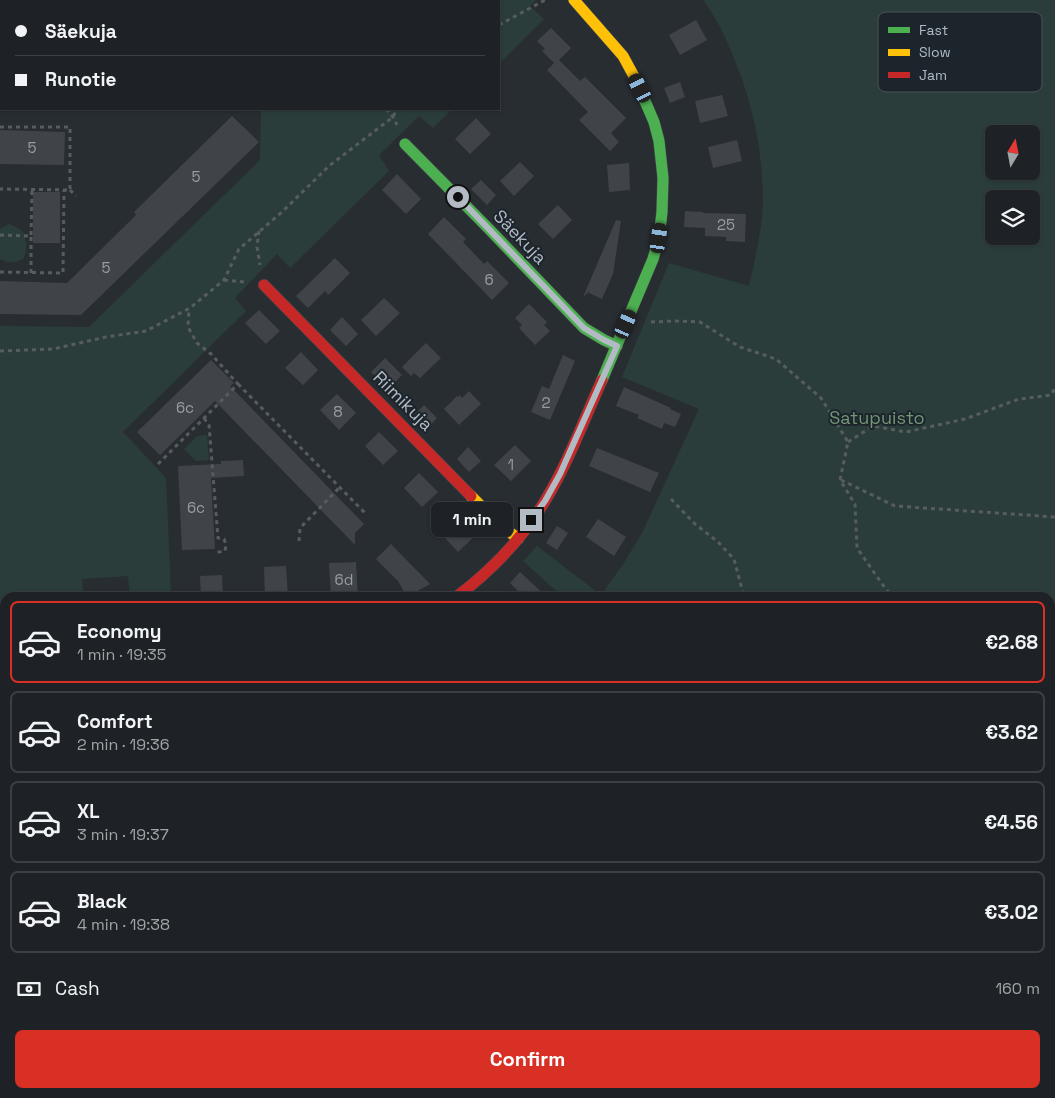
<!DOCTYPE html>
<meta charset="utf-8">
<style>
:root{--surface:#1e2226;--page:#262a2e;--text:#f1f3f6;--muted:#a1a4a7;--line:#3c3f43;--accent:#d93025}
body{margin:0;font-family:"Space Grotesk",sans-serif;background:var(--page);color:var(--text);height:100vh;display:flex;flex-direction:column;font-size:19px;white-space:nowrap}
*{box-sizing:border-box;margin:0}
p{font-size:16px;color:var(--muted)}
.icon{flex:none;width:28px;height:28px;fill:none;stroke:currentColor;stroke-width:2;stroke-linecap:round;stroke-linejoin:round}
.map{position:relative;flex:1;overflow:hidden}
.sheet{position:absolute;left:0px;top:592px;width:1055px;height:506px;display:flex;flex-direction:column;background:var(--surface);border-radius:15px 15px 0 0;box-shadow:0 1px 4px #0004,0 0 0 1px var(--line)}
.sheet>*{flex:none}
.hud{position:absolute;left:0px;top:0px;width:500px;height:110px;box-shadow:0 1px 4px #0004,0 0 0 1px var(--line);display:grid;align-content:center;height:110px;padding:0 15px;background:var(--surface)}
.needle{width:32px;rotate:10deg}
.fabs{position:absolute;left:985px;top:125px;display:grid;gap:10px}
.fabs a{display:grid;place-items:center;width:55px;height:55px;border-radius:8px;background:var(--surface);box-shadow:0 1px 4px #0004,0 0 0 1px var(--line);font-size:25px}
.end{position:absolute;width:22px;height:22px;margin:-11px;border:6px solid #b2bbc3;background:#111;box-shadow:0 0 0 2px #111}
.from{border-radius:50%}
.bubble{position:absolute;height:35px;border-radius:8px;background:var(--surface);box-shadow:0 1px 4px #0004,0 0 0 1px var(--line);font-size:16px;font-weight:700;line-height:35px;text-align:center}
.car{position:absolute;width:15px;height:30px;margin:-15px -8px;border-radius:6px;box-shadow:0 0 4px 1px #0007;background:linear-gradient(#222 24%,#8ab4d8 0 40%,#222 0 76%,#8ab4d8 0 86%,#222 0)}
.hud b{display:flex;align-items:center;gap:18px;height:48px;font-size:19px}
.hud b+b{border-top:1px solid var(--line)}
.hud i{width:12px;height:12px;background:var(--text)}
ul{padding:9px 0 0;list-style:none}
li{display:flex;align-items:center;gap:15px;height:82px;margin:0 10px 8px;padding:0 5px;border:2px solid var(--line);border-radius:8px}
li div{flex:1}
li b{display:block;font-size:19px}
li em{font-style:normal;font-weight:700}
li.selected{border-color:var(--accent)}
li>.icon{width:45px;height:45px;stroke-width:1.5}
.pay{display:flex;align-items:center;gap:12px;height:55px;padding:0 15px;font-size:19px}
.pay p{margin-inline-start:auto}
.action{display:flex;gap:10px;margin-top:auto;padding:10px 15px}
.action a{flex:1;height:58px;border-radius:8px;background:var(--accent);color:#fff;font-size:20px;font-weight:700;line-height:58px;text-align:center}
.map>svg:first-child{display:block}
</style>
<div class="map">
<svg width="1055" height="1098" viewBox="0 0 1055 1098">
<rect width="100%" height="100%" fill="#282d32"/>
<path fill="#2b3d3b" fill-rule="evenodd" d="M315,0H536L530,6L544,19L499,64V1H315Z
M703,0H1055V1098H878L881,1094H1050V598L563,597L523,561L537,546L601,595L624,563L643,531L699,409L622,377L669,263L749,286C755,260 762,230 763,203C763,153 754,107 735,61C727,40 717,18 703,0ZM994,134H1031V171H994ZM994,199H1031V236H994Z
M263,109H452L433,128L419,116L379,155L389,171L290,268L277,254L235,298L246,311L123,432L166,478L171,597H130L128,576L82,579L83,597L5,598V648L0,649V326L89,327L260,160L261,111Z
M9,224C13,226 18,228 21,230C28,237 27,252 23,259C14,263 9,264 0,259V229Z
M207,435L209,460L196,461L184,449L197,436Z
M0,771H5V1094H800L802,1098H0Z"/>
<path fill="#374958" d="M0,856L5,859V880L0,882Z"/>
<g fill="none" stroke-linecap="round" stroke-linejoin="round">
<path stroke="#374958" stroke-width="5" d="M1050,1035L1055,1018
M903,1098L920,1094"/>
</g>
<path fill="#404449" d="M696,20L707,40L680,55L669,35Z
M551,28L571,48L559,60L580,81L585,77L626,118L611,133L619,142L610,151L579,120L588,112L547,70L554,63L542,51L545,49L537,41Z
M680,82L685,97L670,103L664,88Z
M722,95L728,116L700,123L695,101Z
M232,116L259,142L81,315L0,314V281L67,283L136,215L134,212Z
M476,118L491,134L470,154L455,139Z
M0,130L65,132L64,165L0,164Z
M737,140L742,161L713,168L708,147Z
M520,162L534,176L514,196L500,181Z
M629,163L630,190L609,192L607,165Z
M397,174L421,199L406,214L382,190Z
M481,180L496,195L487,205L471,189Z
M33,192H60V243H33Z
M558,205L572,220L553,239L538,224Z
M685,211L703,212V213L746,214L745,242L726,241V237L705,236V228L684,227Z
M444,217L466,239L463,242L484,264L487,261L509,283L492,300L428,234Z
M616,220L621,221L613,274L602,299L589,293L590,291L583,297Z
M335,258L350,273L328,295L325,291L308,308L296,296Z
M384,298L400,313L376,336L361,320Z
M529,304L547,322L544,325L550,331L535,345L519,328L522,325L515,318Z
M259,310L280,331L266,344L245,323Z
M342,317L358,334L346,346L330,330Z
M426,343L441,358L420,378L414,373L411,376L402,367Z
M301,352L318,370L303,385L285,368Z
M563,355L575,361L550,420L531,412L542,386L549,389Z
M385,358L402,375L388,389L371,372Z
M211,360L234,383L230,386L364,524L355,533V545L215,401L160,455L137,432Z
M624,387L671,408L670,409L681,414L675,427L664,423L662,429L637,418L639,415L616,406Z
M469,391L481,404L459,425L444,409L457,396L458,397L460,395L462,398Z
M337,394L356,413L339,430L320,410Z
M424,405L437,418L427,429L414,415Z
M379,432L398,451L383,465L365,446Z
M515,445L531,461L511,481L494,465Z
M468,447L481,461L469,472L457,459Z
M597,448L659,473L650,492L589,466Z
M243,460L244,476L211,478L215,549L182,550L178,466L221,464V461Z
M419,473L438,492L422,507L404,488Z
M463,518L478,533L458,552L444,537Z
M598,519L626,537L614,556L586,537Z
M557,526L568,533L557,550L546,543Z
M391,544L430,584L407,597L398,581L376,559Z
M356,562L358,598H331L329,563Z
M286,566L288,598H265L264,567Z
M520,572L548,598H525L510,583Z
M222,575L223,598H201L200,576Z"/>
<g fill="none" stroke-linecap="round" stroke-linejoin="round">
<defs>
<path id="street" d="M298,1V0
M0,669H5"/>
<path id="fast" d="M405,144L488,228L584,328L604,340L617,346
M602,380L653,259L659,238L662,212L663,178L659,141L654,122L636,80"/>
<path id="slow" d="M574,0L623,56L636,80
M471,496L494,519L518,539"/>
<path id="jam" d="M264,285L471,496
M455,598C491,571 522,539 545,501C568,463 584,420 602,380"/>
</defs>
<use href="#street" stroke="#46494d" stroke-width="20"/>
<use href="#fast" stroke="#46494d" stroke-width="12"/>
<use href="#slow" stroke="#46494d" stroke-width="12"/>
<use href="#jam" stroke="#46494d" stroke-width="12"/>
<path stroke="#575c5f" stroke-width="3" stroke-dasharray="4 4" stroke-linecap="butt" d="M225,0L251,1
M0,1H9
M104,1V0
M467,1V0
M499,25L545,0
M0,72H1
M386,109L393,117L397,125
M0,127H70V190L0,189
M70,190L76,196
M259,231L257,247L260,265
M0,235L31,236L32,189
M0,272L63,273L64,190
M31,273V236
M224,280L244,282
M651,322L676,321L700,322L740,347L776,359L821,398L848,442L840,480L855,504L857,548L885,588L894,598
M0,351L53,349L106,337L146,331L190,308L224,280L239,249L282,212L329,166L393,117L397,109
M238,384L367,515
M204,418L209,425L218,538L224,539L226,545L225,551L214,553
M848,442L873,426L906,432L965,419L1019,399L1051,395L1055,388
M158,464L238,384L211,354L197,343L188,327L189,309
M841,480L895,506L1055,517
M671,499L695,524L718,542L734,559L743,593L747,598
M299,541L300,528L340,487
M1050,726H1055
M0,899L5,898
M1050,1011L1055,999
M0,1061H5
M1047,1094L1049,1098
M340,1098L342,1094
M775,1098L781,1094"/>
<use href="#street" stroke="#575c61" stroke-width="19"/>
<use href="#fast" stroke="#4caf50" stroke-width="11"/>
<use href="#slow" stroke="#ffc107" stroke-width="11"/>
<use href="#jam" stroke="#c62828" stroke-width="11"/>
</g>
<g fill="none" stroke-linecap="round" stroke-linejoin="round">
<path stroke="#b2bbc3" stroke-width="6" d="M458,197L584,328L604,340L617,346L560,474L545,501L531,520"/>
</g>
<g text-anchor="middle" stroke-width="4" stroke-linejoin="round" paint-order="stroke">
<g font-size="15" fill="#969da4">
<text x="32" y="153">5</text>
<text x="196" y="182">5</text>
<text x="726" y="230">25</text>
<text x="106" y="273">5</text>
<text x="489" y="285">6</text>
<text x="546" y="408">2</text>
<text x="185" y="413">6c</text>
<text x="338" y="417">8</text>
<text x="511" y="470">1</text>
<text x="196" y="513">6c</text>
<text x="344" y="585">6d</text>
</g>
<g font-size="18" fill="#b2bbc3" stroke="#1c252c">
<text transform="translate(520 237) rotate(46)" y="6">Säekuja</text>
<text transform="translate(403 401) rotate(45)" y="6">Riimikuja</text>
</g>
<g font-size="18" fill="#739677" stroke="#1c252c">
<text x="877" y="424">Satupuisto</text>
</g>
</g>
<rect x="878" y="12" width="164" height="80" rx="8" fill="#1c252c" stroke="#495259" stroke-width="1"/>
<rect x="888" y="27" width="22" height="6" fill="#4caf50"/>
<rect x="888" y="49" width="22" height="7" fill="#ffc107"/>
<rect x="888" y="72" width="22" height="6" fill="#c62828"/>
<g font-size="14" fill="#b2bbc3">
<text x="919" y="35">Fast</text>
<text x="919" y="57">Slow</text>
<text x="919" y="80">Jam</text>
</g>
</svg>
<div class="fabs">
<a><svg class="needle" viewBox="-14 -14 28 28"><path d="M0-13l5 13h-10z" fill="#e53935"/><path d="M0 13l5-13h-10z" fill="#a1a4a7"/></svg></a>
<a><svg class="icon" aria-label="layers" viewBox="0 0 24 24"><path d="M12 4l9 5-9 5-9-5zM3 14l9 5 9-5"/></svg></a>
</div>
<i class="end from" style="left:458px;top:197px"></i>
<i class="end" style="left:531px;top:520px"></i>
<div class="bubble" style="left:431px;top:502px;width:82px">1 min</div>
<i class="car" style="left:640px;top:88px;rotate:333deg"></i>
<i class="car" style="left:659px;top:238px;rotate:8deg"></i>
<i class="car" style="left:626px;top:324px;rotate:24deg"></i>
<div class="hud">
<b><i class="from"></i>Säekuja</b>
<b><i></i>Runotie</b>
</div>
<section class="sheet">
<ul>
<li class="selected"><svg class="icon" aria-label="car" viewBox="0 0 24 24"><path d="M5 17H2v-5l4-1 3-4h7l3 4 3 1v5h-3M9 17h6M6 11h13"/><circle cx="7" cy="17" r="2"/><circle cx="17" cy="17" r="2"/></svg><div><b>Economy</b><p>1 min · 19:35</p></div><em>€2.68</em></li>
<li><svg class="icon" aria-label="car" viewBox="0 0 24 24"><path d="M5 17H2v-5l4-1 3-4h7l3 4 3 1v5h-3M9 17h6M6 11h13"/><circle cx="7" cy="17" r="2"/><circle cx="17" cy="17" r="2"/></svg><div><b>Comfort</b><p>2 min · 19:36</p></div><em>€3.62</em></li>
<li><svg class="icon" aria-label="car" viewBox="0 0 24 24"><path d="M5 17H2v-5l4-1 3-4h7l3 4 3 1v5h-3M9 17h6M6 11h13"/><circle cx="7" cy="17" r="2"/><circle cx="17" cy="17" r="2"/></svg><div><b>XL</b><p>3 min · 19:37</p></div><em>€4.56</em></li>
<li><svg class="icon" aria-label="car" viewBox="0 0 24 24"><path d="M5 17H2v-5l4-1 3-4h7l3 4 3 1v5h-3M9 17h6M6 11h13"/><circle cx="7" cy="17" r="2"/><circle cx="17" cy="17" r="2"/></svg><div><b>Black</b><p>4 min · 19:38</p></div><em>€3.02</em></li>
</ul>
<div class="pay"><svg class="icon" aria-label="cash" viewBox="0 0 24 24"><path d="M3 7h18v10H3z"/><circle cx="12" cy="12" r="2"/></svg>Cash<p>160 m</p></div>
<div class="action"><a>Confirm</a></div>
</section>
</div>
